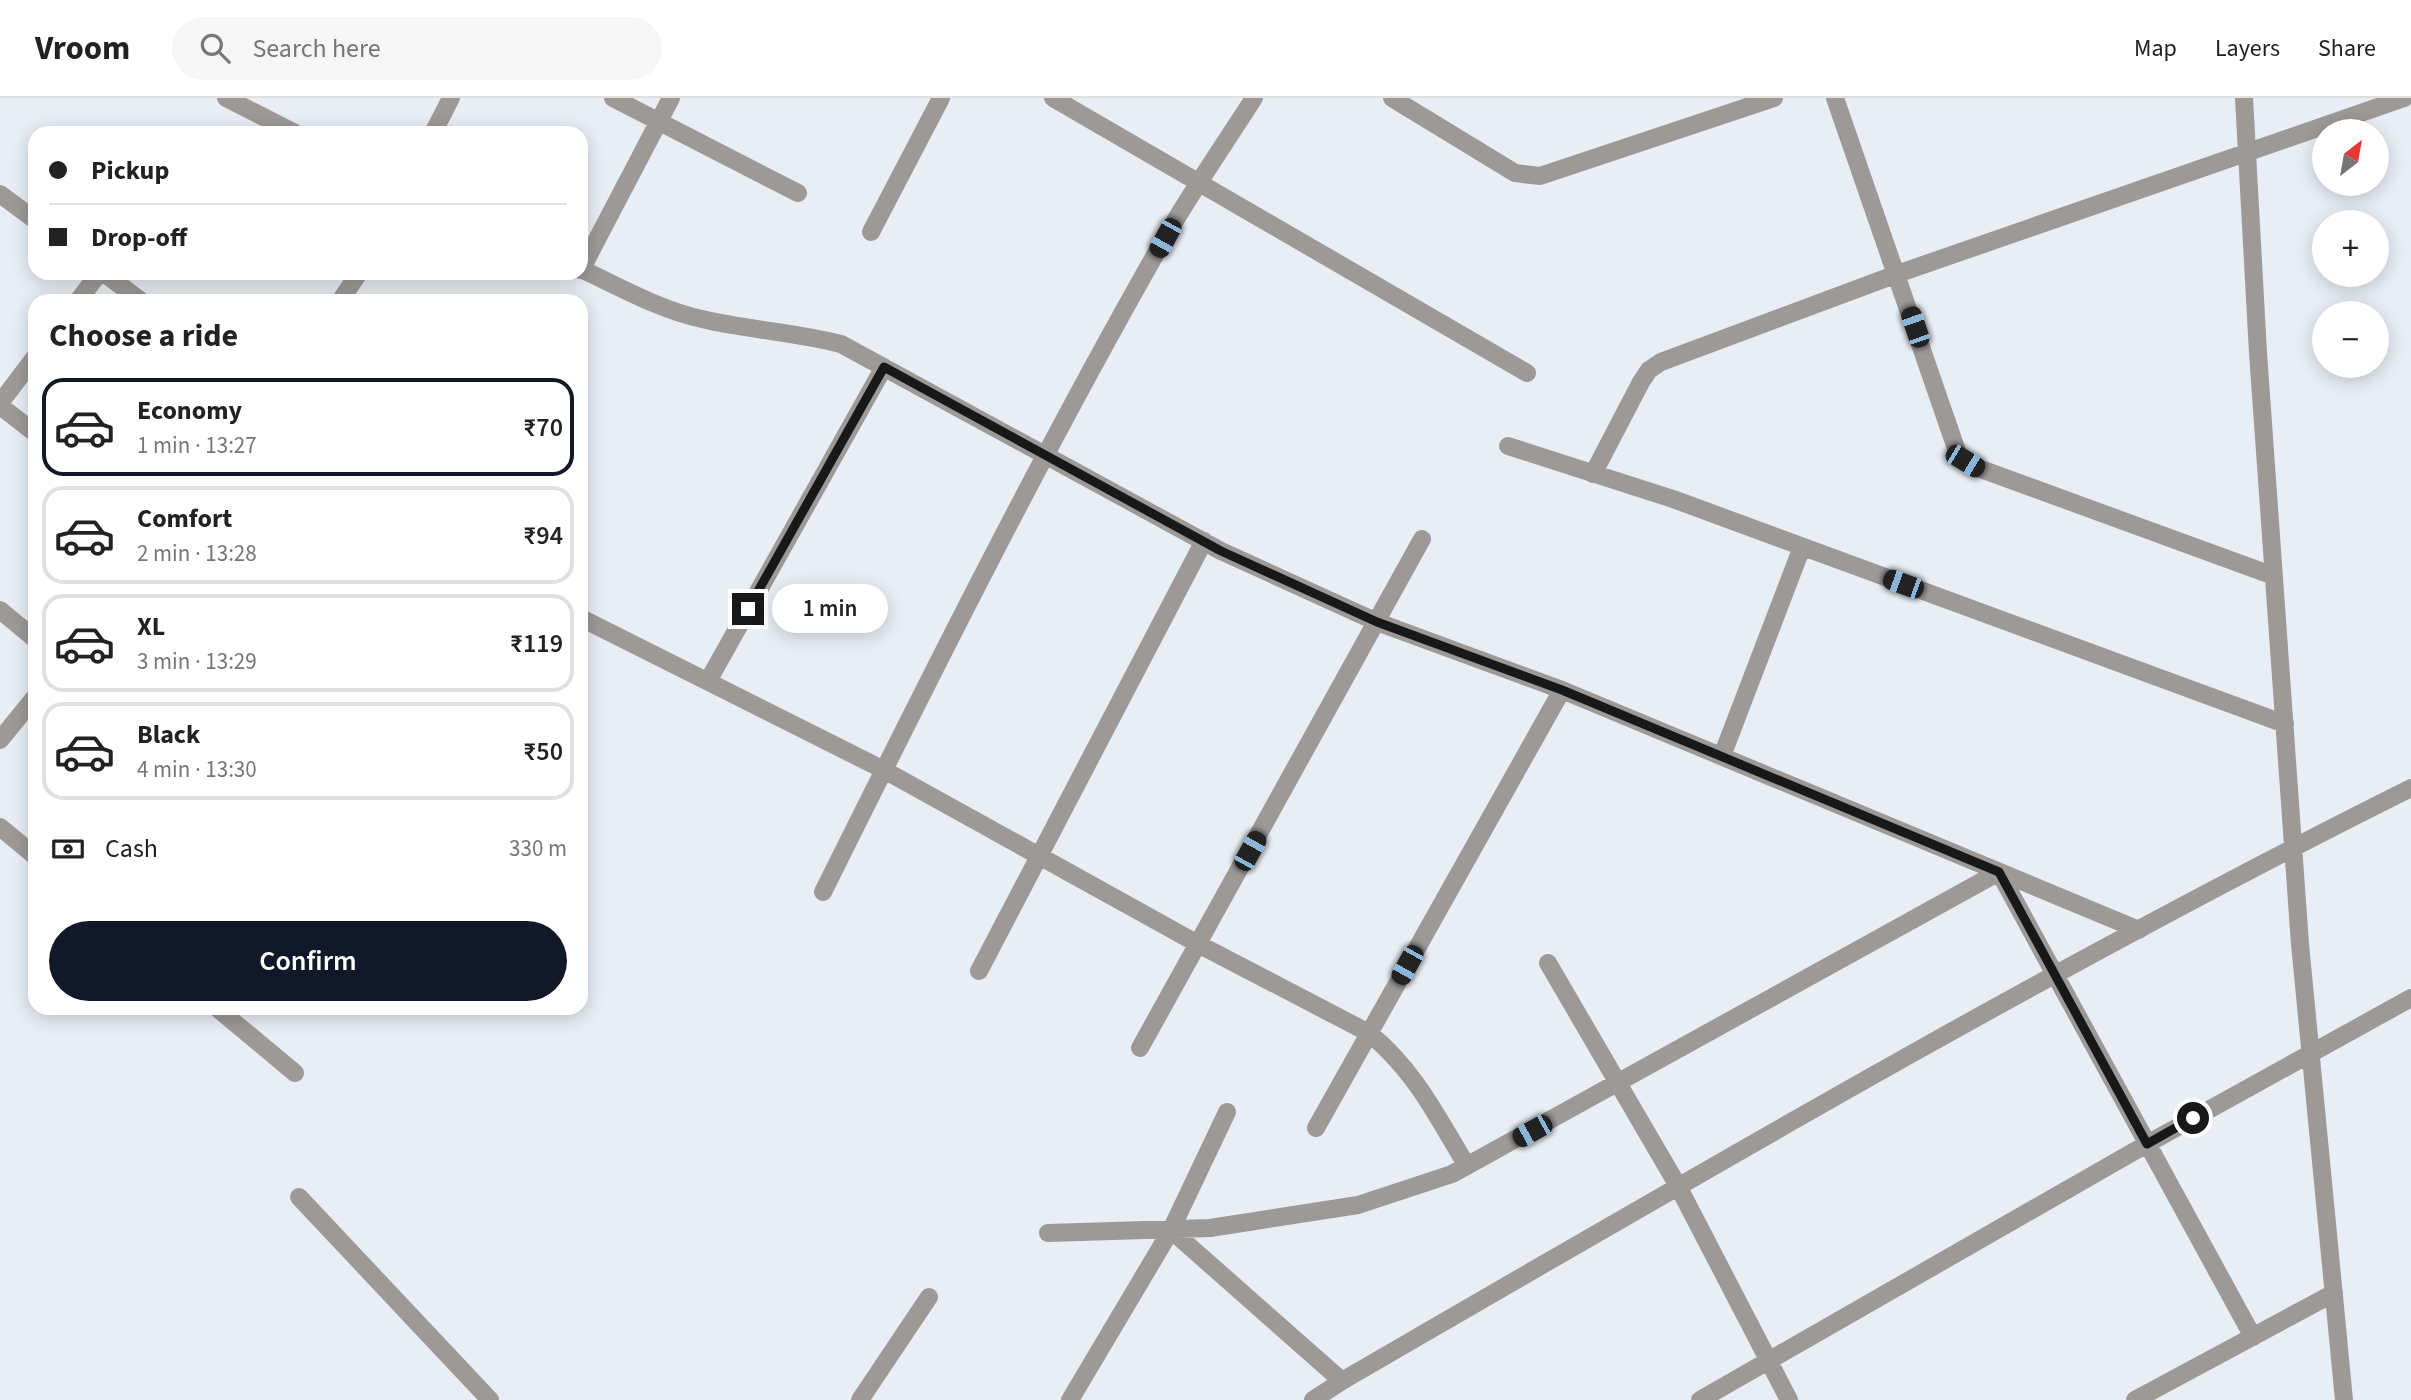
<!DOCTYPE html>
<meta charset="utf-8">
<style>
:root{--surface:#fff;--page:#f6f6f6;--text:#222;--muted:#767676;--line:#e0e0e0;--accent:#111827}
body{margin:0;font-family:"Source Sans 3",sans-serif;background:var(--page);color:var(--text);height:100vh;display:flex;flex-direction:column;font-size:26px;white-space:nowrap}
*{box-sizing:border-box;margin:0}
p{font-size:23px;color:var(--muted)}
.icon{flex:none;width:38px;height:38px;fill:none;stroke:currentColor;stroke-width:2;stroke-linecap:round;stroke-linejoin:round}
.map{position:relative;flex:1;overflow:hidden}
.details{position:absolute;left:28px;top:196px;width:560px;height:721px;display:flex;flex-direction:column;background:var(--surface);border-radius:21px;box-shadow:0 4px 18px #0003}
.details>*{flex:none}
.hud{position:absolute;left:28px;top:28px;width:560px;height:154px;border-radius:21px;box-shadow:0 4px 18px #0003;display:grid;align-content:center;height:154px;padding:0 21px;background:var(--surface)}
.needle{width:46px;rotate:31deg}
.buttons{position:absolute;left:2312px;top:21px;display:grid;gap:14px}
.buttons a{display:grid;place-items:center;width:77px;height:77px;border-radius:50%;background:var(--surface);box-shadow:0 4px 18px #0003;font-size:35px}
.end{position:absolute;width:32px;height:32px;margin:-16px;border:9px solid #16181a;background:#fff;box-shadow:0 0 0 4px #fff}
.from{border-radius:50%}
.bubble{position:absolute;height:49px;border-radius:24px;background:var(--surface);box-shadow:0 4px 18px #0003;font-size:23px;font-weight:600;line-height:49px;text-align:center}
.car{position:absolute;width:21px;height:42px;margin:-21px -10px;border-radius:9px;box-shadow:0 0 5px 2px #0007;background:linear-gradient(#222 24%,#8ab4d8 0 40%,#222 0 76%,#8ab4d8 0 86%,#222 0)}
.hud b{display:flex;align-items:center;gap:24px;height:66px;font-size:26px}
.hud b+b{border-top:2px solid var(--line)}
.hud i{width:18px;height:18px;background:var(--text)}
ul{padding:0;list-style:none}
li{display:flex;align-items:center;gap:21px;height:98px;margin:0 14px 10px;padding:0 7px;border:4px solid var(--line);border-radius:21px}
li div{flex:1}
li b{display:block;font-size:26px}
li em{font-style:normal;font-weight:600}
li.active{border-color:var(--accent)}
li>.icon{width:63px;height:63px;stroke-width:1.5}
h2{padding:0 21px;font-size:32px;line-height:84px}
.pay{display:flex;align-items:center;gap:18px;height:77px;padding:0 21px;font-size:26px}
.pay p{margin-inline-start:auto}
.primary-button{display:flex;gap:14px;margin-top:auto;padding:14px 21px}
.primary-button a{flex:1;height:80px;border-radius:42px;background:var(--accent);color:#fff;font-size:28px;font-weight:600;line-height:80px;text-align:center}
header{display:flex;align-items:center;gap:42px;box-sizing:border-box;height:98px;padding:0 35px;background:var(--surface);border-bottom:2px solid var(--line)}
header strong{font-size:33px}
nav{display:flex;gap:38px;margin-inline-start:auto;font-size:24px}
.search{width:490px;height:63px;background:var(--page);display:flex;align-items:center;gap:18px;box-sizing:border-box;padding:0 24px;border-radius:38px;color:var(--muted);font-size:26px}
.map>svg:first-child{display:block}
</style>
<header>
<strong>Vroom</strong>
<div class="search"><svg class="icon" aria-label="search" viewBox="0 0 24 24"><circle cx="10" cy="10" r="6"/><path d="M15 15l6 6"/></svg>Search here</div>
<nav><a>Map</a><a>Layers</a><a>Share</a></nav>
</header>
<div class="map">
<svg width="2411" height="1302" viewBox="0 0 2411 1302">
<rect width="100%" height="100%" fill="#e8eef4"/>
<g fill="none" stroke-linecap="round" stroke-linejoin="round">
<path stroke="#9c9997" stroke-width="18" d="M226,0L295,35
M613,0L798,95
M1053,0L1527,275
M1392,0L1515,75L1540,78L1774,0
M1835,0L1958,356L1978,370L2274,478
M2244,0L2258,255L2300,846L2344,1302
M433,35L451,0
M0,96L35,122
M871,134L941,0
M581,171C620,189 660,212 702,221C748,232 795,234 841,246L1221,453L1377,524L1562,592L2139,832
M581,172L671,0
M104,175L141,203
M78,203L99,175
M340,203L359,175
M0,305L35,259
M0,308L35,335
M1508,348L1673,401L2285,626
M1593,376L1641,284L1649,272L1661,264L1897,176L2404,0
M0,512L35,541
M581,520L884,672L1198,846L1369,935C1416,974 1436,1017 1467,1068
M708,583L884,269
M0,642L35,599
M1722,658L1802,449
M0,729L35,758
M823,794C932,575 1042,355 1163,143C1191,94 1224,47 1254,0
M1548,865L1678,1088L1789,1302
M979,873L1204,443
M217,910L295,975
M1140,950L1422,441
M1316,1030L1562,592
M299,1099L490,1302
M1171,1132L1342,1283
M1048,1135L1210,1130L1358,1107L1452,1076L1999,774L2253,1239
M860,1302L929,1199
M1070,1302L1171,1132L1227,1014
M1313,1302L1342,1283C1694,1079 2046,872 2411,690
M1700,1302L2147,1046L2411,900
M2135,1302L2334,1195"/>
</g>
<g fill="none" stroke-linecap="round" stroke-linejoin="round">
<path stroke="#16181a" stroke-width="9" d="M748,511L884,269L1221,453L1377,524L1562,592L1999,774L2147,1046L2193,1020"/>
</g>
</svg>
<div class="buttons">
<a><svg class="needle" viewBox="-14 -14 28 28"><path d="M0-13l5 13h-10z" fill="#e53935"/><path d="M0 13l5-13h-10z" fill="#767676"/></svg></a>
<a>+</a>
<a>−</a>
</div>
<i class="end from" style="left:2193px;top:1020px"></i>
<i class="end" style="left:748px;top:511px"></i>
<div class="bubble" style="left:772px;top:486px;width:116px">1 min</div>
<i class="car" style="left:1165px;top:140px;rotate:209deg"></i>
<i class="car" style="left:1915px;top:229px;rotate:341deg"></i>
<i class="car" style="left:1965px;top:363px;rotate:121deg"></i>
<i class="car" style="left:1903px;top:486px;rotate:290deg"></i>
<i class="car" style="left:1250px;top:753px;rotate:29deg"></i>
<i class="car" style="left:1407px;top:867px;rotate:209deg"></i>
<i class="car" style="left:1532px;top:1033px;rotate:241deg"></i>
<div class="hud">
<b><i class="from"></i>Pickup</b>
<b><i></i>Drop-off</b>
</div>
<section class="details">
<h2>Choose a ride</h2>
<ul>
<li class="active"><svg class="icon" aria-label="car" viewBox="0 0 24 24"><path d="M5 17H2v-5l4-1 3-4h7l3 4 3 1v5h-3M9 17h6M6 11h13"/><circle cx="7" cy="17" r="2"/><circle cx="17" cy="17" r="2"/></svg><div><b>Economy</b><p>1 min · 13:27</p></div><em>₹70</em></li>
<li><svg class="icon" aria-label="car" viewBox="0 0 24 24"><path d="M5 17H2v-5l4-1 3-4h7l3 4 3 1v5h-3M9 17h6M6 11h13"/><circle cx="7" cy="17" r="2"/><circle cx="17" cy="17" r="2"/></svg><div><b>Comfort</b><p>2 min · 13:28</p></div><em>₹94</em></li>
<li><svg class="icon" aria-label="car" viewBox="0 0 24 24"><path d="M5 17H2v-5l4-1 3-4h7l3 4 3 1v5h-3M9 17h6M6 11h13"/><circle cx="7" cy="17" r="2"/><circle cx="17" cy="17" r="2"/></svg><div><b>XL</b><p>3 min · 13:29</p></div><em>₹119</em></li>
<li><svg class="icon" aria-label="car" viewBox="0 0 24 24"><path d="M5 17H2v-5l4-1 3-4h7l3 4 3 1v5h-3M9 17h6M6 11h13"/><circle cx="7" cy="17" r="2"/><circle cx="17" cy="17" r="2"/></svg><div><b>Black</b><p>4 min · 13:30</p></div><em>₹50</em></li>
</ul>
<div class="pay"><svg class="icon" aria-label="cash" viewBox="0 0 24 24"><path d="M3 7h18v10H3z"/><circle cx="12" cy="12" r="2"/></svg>Cash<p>330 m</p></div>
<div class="primary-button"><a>Confirm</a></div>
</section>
</div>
